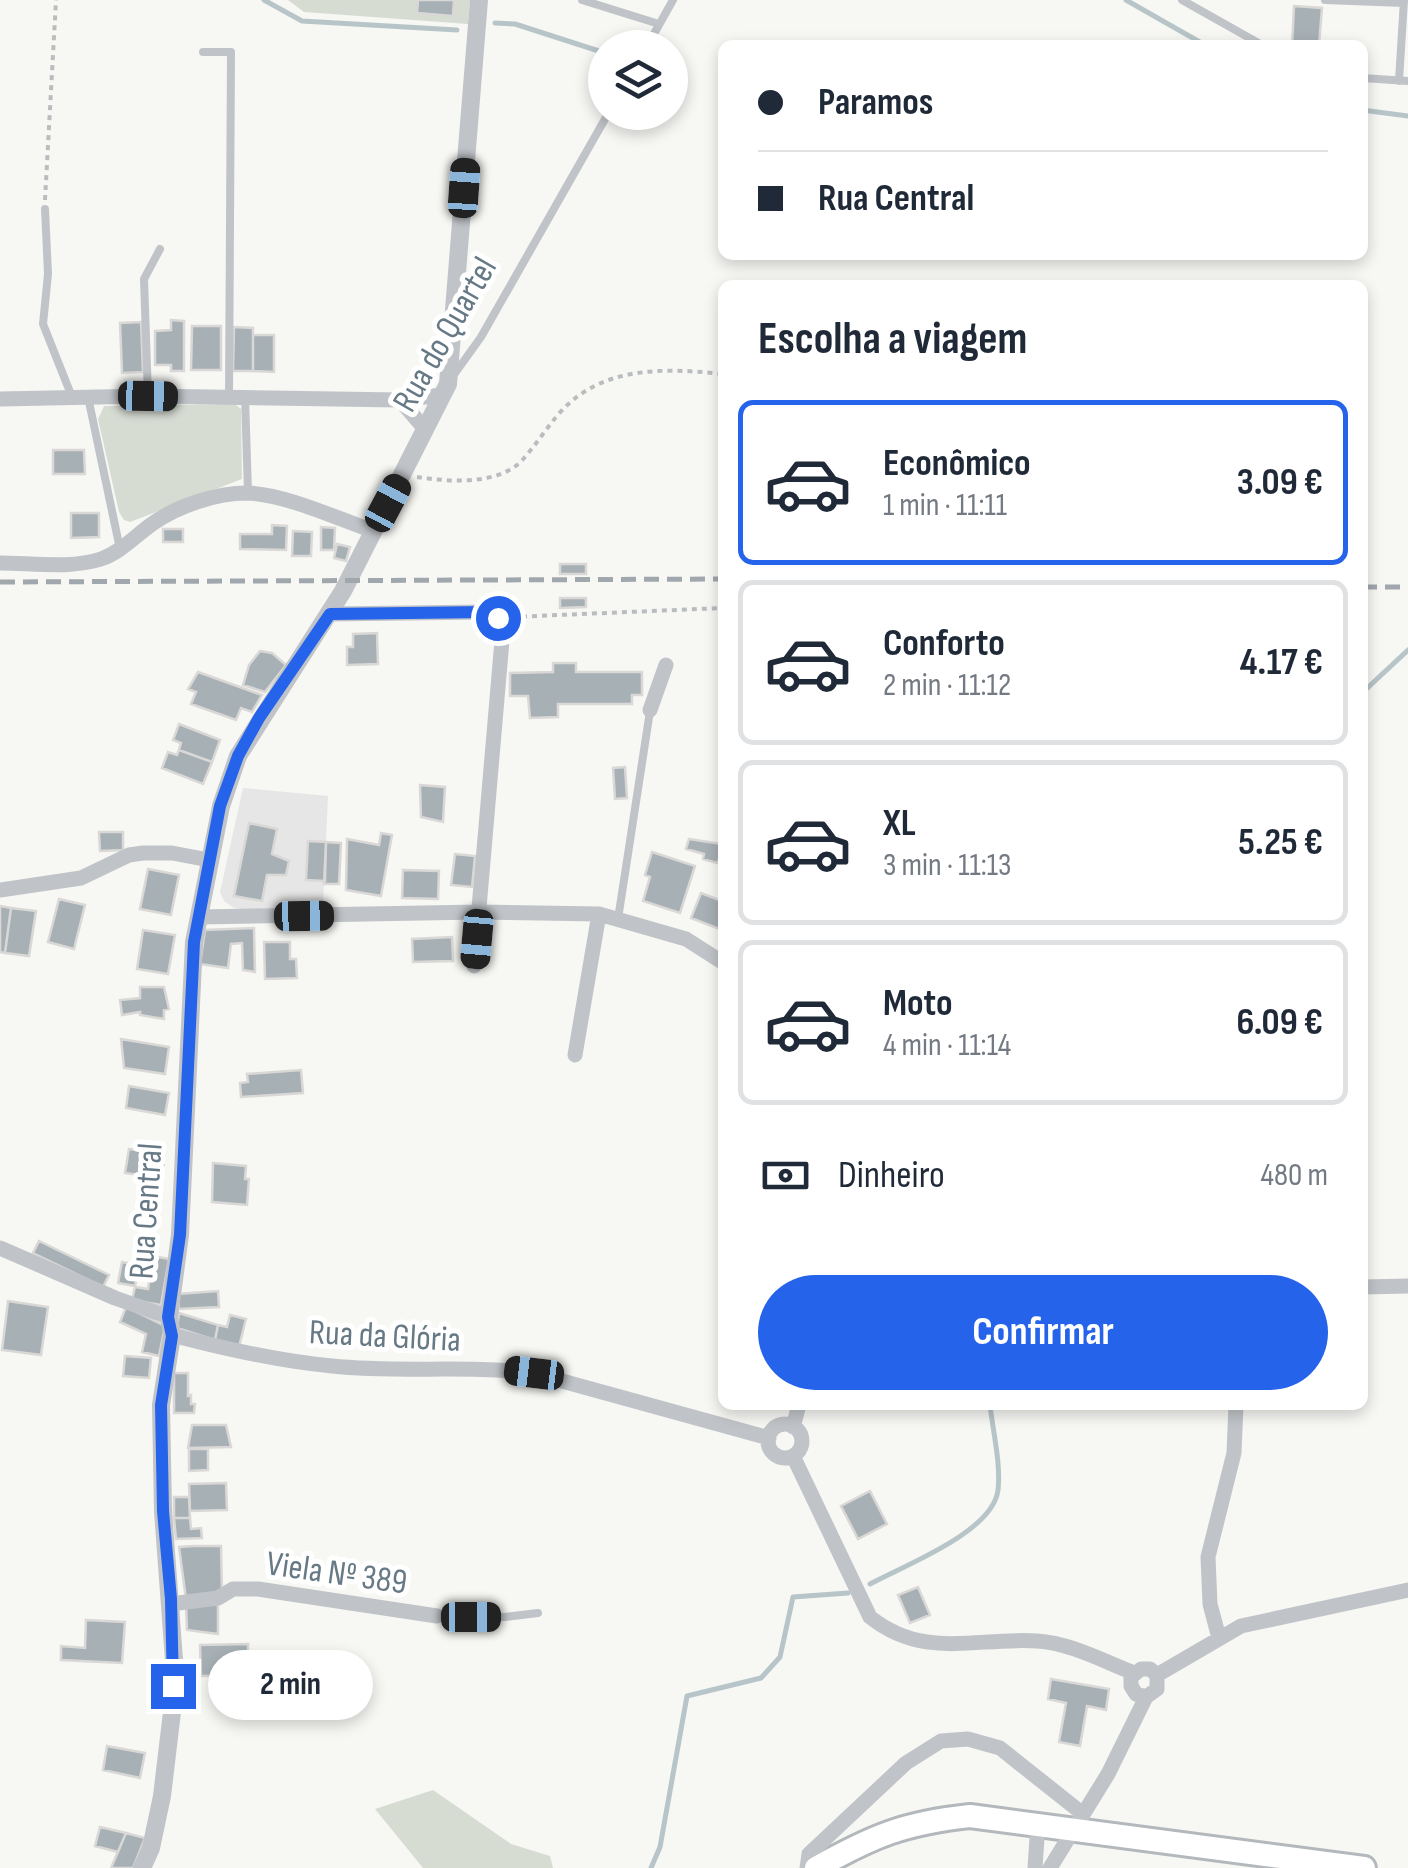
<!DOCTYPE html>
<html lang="pt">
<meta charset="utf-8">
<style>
:root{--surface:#fff;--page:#f6f6f7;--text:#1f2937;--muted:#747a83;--line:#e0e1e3;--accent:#2563eb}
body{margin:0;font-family:"Sofia Sans Condensed",sans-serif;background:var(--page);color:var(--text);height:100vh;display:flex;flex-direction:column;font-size:38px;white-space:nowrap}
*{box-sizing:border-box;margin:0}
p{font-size:32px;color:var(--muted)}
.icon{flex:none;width:55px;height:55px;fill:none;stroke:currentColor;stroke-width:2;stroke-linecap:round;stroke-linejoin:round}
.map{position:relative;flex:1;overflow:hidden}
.details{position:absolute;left:718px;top:280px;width:650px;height:1130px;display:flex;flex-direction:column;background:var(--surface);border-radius:15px;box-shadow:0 5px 15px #0003}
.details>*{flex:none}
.guide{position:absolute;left:718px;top:40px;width:650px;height:220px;border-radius:15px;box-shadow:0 5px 15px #0003;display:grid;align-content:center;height:220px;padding:0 40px;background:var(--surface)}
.fabs{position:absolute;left:588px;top:30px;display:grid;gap:20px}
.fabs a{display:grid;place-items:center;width:100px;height:100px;border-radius:50%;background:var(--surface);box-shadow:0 5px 15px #0003;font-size:50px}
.end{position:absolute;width:45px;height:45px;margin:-22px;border:12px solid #2563eb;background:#fff;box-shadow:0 0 0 5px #fff}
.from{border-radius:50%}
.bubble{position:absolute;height:70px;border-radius:35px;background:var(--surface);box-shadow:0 5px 15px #0003;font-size:32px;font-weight:700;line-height:70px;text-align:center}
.car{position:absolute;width:30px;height:60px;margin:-30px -15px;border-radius:12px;box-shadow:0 0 8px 2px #0007;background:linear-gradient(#222 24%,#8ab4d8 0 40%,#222 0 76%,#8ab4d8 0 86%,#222 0)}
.guide b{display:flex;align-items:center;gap:35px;height:95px;font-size:38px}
.guide b+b{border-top:2px solid var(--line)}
.guide i{width:25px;height:25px;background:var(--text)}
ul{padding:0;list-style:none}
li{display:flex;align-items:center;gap:30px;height:165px;margin:0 20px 15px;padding:0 20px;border:5px solid var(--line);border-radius:15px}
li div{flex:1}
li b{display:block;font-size:38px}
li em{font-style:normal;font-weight:700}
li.selected{border-color:var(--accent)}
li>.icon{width:90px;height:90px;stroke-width:1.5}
h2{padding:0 40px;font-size:45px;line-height:120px}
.pay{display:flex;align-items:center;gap:25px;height:110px;padding:0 40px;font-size:38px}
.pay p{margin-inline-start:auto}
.button{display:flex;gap:20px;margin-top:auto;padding:20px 40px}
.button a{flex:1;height:115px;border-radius:60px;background:var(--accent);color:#fff;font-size:40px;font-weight:700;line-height:115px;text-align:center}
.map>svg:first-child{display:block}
</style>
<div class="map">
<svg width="1408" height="1868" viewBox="0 0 1408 1868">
<rect width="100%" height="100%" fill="#f7f7f4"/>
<path fill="#e5e6e5" d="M243,788L328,796L323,903L249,910L234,908L224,901L220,892Z"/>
<path fill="#d7dcd3" d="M288,0H470L468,24L304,12Z
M235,404L241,409L242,479L130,522L124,520L119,512L98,419L104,406Z
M433,1790L511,1844L550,1856L553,1868H423L375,1809Z"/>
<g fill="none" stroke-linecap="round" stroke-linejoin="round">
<path stroke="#b7c5c8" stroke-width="5" d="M264,0L302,21L457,30
M1126,0L1205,45
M495,23L515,24L605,53
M1362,110L1408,116
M1362,693L1408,650
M870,1584C905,1565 993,1532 998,1490C1001,1464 993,1432 990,1405
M651,1868L660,1847L687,1696L761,1678L780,1657L793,1597L848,1593"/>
</g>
<path fill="#a7b0b5" stroke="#d9d8d6" stroke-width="2.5" d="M418,0H454L453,16L417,13Z
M1294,6L1322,8L1319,45H1292Z
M171,320L184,321V371H171V365H155V331L171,330Z
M141,322L143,372L122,373L120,323Z
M192,326H221V370H191Z
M234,327L253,328V371H233Z
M253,335H274V372L253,371Z
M53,450H84L85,474H53Z
M71,513H99V537L71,538Z
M272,525L287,526L286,550L240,549V534H272Z
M321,527L335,528L334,550H321Z
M163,529H183V542H163Z
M293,531L312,532L311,556H292Z
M337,544L350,547L346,561L334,558Z
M560,564H586V574H560Z
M560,598H586V607L560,608Z
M377,633L378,664L347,665V647H353V634Z
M260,651L272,653L286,665L265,692L243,685L249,665Z
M553,663H576V672H642V695H632V704H558V717L530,718L528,696H510V673L553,672Z
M198,672L262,695L252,712L241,708L236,720L191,704L196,692L188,689Z
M179,724L220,740L212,762L179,750L181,743L173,740Z
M179,750L212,762L203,784L162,768L168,752L177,755Z
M625,767L627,798L615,799L613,768Z
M420,785L445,787L443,822L421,817Z
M249,823L277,829L272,854L289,861L286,875H267L262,901L234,896Z
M99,832H123V850L100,851Z
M381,833L392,835L381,896L346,890L347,839L379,845Z
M689,839L722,844V854L717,863L703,859L704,854L686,849Z
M308,841L326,842L325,881L306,880Z
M326,842L341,843L339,884H324Z
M652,852L695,866L680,913L643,901L650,877L645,875Z
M455,854L475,856L472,887L451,885Z
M148,869L179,875L171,915L140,909Z
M403,870L439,871L438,899L402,898Z
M701,893L722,901V930L691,918Z
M59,899L85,905L74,949L48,942Z
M0,906L11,908L5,953L0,952Z
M11,908L36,911L29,956L5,953Z
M254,928L255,972L243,970L242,943L231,944L228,968L200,964L205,930Z
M143,930L175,935L168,974L137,969Z
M452,937L453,961L413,962L412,939Z
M264,942H290V959H296L297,978L265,979Z
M140,987H164L169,1009L164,1010V1019L140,1015V1012L122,1015L120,1000L140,998Z
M121,1039L169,1047L165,1074L124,1068Z
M301,1070L303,1093L241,1097L240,1083L248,1082L247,1074Z
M129,1086L169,1093L165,1115L126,1108Z
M129,1149L165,1154L162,1178L125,1173Z
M213,1163L246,1166L245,1179H249L247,1205L212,1202Z
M39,1241L109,1275L103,1287L33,1253Z
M153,1256L169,1259L161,1305L132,1300L135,1287L148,1289Z
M122,1262L139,1265L135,1286L118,1283Z
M218,1291L219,1307L179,1309L178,1294Z
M8,1301L48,1307L41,1355L2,1350Z
M126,1307L165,1326L159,1356L142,1352L146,1334L120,1322Z
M179,1313L218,1325L215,1340L177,1328Z
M230,1315L246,1319L239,1347L215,1340L218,1325L227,1327Z
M125,1356L151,1358L149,1378L123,1376Z
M174,1373H188V1396L191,1395V1404H195L194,1413H174Z
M192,1425H226L231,1447L188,1448Z
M189,1449H208V1470L189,1471Z
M226,1483L227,1510L190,1511L189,1484Z
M870,1491L887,1524L858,1539L841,1506Z
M174,1497H189L190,1518H174Z
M174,1518H190L191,1529L201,1528L202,1538L176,1539Z
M194,1546H221L222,1592L186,1599L179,1547Z
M918,1587L930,1615L910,1623L898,1595Z
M186,1604H218V1634L187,1630Z
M86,1620L125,1622L122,1663L61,1660V1646L85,1648Z
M248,1644V1675L201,1676L200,1645Z
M1051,1679L1109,1689L1106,1710L1087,1706L1080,1746L1059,1742L1066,1703L1048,1699Z
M107,1746L145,1753L140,1778L103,1770Z
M100,1827L126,1833L118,1852L95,1846Z
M126,1833L145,1838L133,1868H111Z"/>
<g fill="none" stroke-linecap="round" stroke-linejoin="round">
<defs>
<path id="primary" d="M816,1868C873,1836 904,1823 970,1816L1364,1868"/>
</defs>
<use href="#primary" stroke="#b3b8bc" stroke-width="28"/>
<path stroke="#babdbf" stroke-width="4" stroke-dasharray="5 5" stroke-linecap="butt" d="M45,200L56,0
M417,477C451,482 502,486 525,457C544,435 556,411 581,394C621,366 677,369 722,374
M512,617L722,608"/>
<path stroke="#c0c4c8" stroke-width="8" d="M582,0L659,24
M1182,0L1262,45
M1325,0L1404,3
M646,48L673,0
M203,52H231L229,396
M1362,78L1408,81
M1399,81L1404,0
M45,209L48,274L43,324L72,397
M453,376L481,337L609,112
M148,396L144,279L160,249
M88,397L120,549
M245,397L248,492
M618,919L650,711
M438,1617H505L538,1613"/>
<path stroke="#c0c4c8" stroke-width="15" d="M0,399L148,396L400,400L442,395
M400,400L425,429
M0,563C31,563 71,569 101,559C121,552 135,536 152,524C177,506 216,493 247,493C285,494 336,518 373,531
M330,614L485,612L497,618L503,629L474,966
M650,710L666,665
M0,890L81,878L129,855L143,853H172L209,860
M198,917L479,912L599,914L686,939L722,962
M575,1055L599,914
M0,1248L115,1298L169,1317
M1362,1287L1408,1286
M172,1335C225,1349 277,1361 332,1366C399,1373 466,1365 533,1373L769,1438
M768 1441a17 17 0 1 1 34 0a17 17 0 1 1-34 0Z
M793,1427L799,1405
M793,1456L870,1617C924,1660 975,1637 1037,1641C1070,1643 1103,1661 1134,1673
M171,1604L218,1598L233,1589H258L437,1616
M1219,1638L1210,1604L1208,1557L1234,1453L1236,1405
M1157,1675L1241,1626L1408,1590
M807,1868L809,1854L906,1763L941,1741L968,1739L1000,1748L1083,1814
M1035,1868L1038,1823
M1050,1868L1108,1774L1146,1697L1157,1689V1675L1150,1669H1141L1131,1677V1686L1136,1694L1146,1697"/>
<path stroke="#c0c4c8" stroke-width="18" d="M142,1868L151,1848L162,1796L172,1712L174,1660L163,1511L161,1405L172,1335L169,1317L180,1235L194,942L221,806L238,756L343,591L448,384L479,0"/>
<use href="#primary" stroke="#fff" stroke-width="22"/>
<path stroke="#a1a8ad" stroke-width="5" stroke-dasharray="15 8" stroke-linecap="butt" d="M0,582L722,579
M1362,587H1408"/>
</g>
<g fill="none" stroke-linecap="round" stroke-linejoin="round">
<path stroke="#2563eb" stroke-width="12" d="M173,1686L171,1599L163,1511L161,1405L172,1336L168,1317L180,1235L194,942L220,806L238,756L259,718L330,614L485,612L498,618"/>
</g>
<g text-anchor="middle" stroke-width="10" stroke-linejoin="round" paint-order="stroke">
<g font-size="35" fill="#667985" stroke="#fff">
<text transform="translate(444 334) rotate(-60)" y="12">Rua do Quartel</text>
<text transform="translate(145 1211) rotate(-86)" y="12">Rua Central</text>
<text transform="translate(385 1335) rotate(3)" y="12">Rua da Glória</text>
<text transform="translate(337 1572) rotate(8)" y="12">Viela Nº 389</text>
</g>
</g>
</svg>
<div class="fabs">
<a><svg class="icon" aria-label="layers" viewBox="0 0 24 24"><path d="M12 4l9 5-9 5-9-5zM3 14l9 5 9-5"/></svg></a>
</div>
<i class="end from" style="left:498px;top:618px"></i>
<i class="end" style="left:173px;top:1686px"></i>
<div class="bubble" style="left:208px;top:1650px;width:165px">2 min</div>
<i class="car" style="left:464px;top:188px;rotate:4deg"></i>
<i class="car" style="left:148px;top:396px;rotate:91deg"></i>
<i class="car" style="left:388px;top:503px;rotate:28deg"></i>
<i class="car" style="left:304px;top:916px;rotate:89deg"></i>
<i class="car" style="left:477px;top:939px;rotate:185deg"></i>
<i class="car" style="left:534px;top:1373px;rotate:277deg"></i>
<i class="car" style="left:471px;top:1617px;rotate:90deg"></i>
<div class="guide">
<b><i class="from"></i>Paramos</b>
<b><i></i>Rua Central</b>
</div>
<section class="details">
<h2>Escolha a viagem</h2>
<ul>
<li class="selected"><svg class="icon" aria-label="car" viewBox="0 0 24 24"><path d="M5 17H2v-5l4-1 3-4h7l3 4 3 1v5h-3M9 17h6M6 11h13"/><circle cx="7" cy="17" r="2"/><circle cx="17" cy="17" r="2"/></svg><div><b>Econômico</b><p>1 min · 11:11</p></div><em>3.09 €</em></li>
<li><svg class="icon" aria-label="car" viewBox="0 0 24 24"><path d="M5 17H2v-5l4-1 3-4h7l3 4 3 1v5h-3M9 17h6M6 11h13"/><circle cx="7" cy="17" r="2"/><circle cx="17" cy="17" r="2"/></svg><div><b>Conforto</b><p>2 min · 11:12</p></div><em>4.17 €</em></li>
<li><svg class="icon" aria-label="car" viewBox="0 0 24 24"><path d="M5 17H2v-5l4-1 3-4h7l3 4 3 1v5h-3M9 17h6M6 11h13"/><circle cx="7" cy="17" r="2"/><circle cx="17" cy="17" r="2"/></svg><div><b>XL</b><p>3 min · 11:13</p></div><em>5.25 €</em></li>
<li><svg class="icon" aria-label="car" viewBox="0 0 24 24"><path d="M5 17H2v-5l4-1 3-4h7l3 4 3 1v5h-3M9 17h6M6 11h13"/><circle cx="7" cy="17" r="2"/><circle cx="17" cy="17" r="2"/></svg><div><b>Moto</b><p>4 min · 11:14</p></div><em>6.09 €</em></li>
</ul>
<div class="pay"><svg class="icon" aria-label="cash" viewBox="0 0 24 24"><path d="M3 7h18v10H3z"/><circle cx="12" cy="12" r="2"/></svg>Dinheiro<p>480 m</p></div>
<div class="button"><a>Confirmar</a></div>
</section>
</div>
